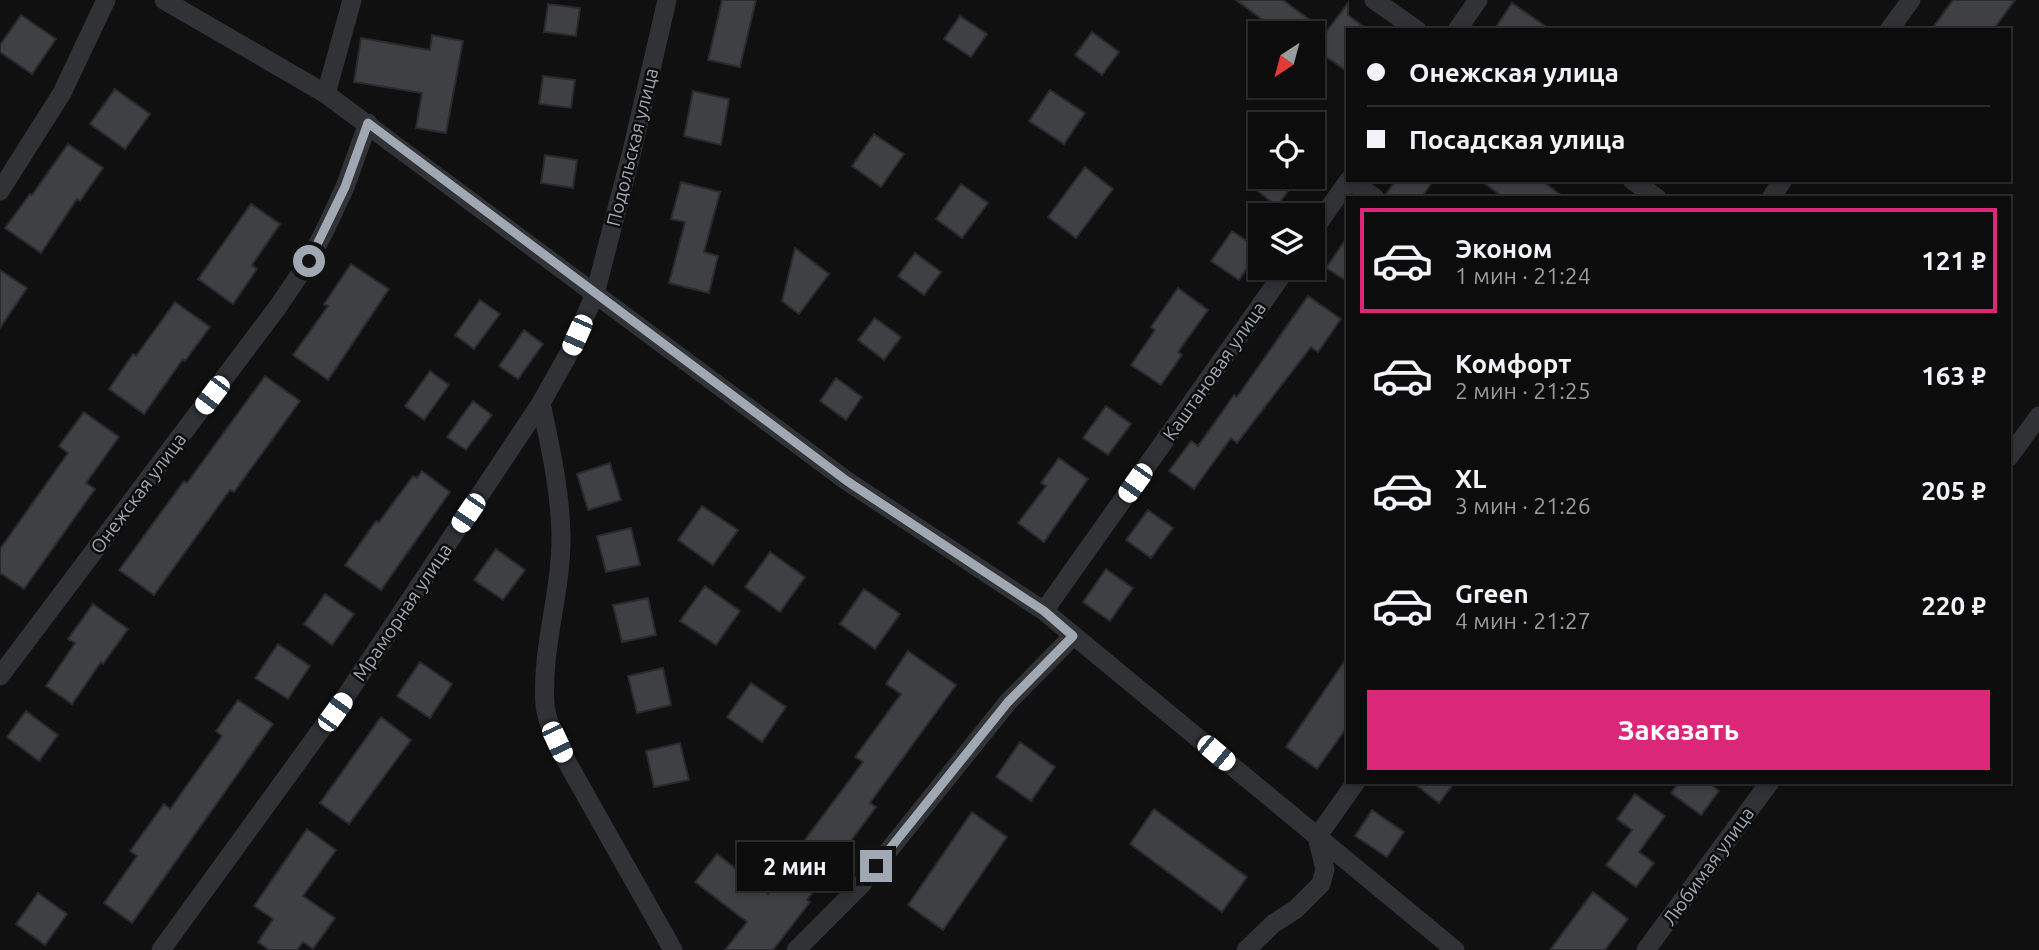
<!DOCTYPE html>
<html lang="ru">
<meta charset="utf-8">
<style>
:root{--surface:#0c0c0d;--page:#151516;--text:#f1f3f6;--muted:#9a9b9d;--line:#2c2c2e;--accent:#db2777}
body{margin:0;font-family:Ubuntu,sans-serif;background:var(--page);color:var(--text);height:100vh;display:flex;flex-direction:column;font-size:26px;white-space:nowrap}
*{box-sizing:border-box;margin:0}
p{font-size:23px;color:var(--muted)}
.icon{flex:none;width:38px;height:38px;fill:none;stroke:currentColor;stroke-width:2;stroke-linecap:round;stroke-linejoin:round}
.map{position:relative;flex:1;overflow:hidden}
.sheet{position:absolute;left:1346px;top:196px;width:665px;height:588px;display:flex;flex-direction:column;background:var(--surface);border-radius:0px;box-shadow:0 4px 10px #0003,0 0 0 2px var(--line)}
.sheet>*{flex:none}
.hud{position:absolute;left:1346px;top:28px;width:665px;height:154px;border-radius:0px;box-shadow:0 4px 10px #0003,0 0 0 2px var(--line);display:grid;align-content:center;height:154px;padding:0 21px;background:var(--surface)}
.needle{width:46px;rotate:216deg}
.controls{position:absolute;left:1248px;top:21px;display:grid;gap:14px}
.controls a{display:grid;place-items:center;width:77px;height:77px;border-radius:0px;background:var(--surface);box-shadow:0 4px 10px #0003,0 0 0 2px var(--line);font-size:35px}
.end{position:absolute;width:32px;height:32px;margin:-16px;border:9px solid #a0a8b3;background:#111;box-shadow:0 0 0 4px #111}
.from{border-radius:50%}
.bubble{position:absolute;height:49px;border-radius:0px;background:var(--surface);box-shadow:0 4px 10px #0003,0 0 0 2px var(--line);font-size:23px;font-weight:700;line-height:49px;text-align:center}
.car{position:absolute;width:21px;height:42px;margin:-21px -10px;border-radius:9px;box-shadow:0 0 5px 2px #0007;background:linear-gradient(#fff 24%,#345 0 40%,#fff 0 76%,#345 0 86%,#fff 0)}
.hud b{display:flex;align-items:center;gap:24px;height:66px;font-size:26px}
.hud b+b{border-top:2px solid var(--line)}
.hud i{width:18px;height:18px;background:var(--text)}
ul{padding:12px 0 0;list-style:none}
li{display:flex;align-items:center;gap:21px;height:105px;margin:0 14px 10px;padding:0 7px;border:4px solid transparent;border-radius:0px}
li div{flex:1}
li b{display:block;font-size:26px}
li em{font-style:normal;font-weight:700}
li.active{border-color:var(--accent)}
li>.icon{width:63px;height:63px;stroke-width:1.5}
.primary-button{display:flex;gap:14px;margin-top:auto;padding:14px 21px}
.primary-button a{flex:1;height:80px;border-radius:0px;background:var(--accent);color:#fff;font-size:28px;font-weight:700;line-height:80px;text-align:center}
.map>svg:first-child{display:block}
</style>
<div class="map">
<svg width="2039" height="950" viewBox="0 0 2039 950">
<rect width="100%" height="100%" fill="#101011"/>
<path fill="#3e4044" stroke="#292a2d" stroke-width="2" d="M722,0H756L740,67L708,60Z
M1236,0H1283L1326,32L1348,3V15L1368,30H1348V72L1315,49L1326,33H1280Z
M1953,0H2015L1993,30H1931Z
M1512,3L1551,30H1494Z
M548,4L580,8L576,36L544,32Z
M21,15L56,39L32,74L0,52V45Z
M960,16L987,34L971,57L944,39Z
M1092,32L1119,52L1102,75L1075,55Z
M432,35L463,41L446,133L416,128L422,93L354,82L361,38L430,50Z
M543,76L575,80L571,108L539,104Z
M115,89L150,114L125,149L90,124Z
M1050,90L1085,113L1064,144L1029,121Z
M693,91L729,99L721,145L684,136Z
M874,134L904,154L881,187L852,166Z
M68,144L103,168L80,201L77,199L41,253L5,228L30,194L32,195Z
M545,155L577,160L573,188L541,183Z
M1085,167L1113,189L1076,238L1048,217Z
M1258,177H1285L1294,183L1277,206L1251,186Z
M1396,180H1434L1421,198H1387L1386,194Z
M1480,180H1541L1565,198H1504Z
M681,182L720,192L704,252L718,256L709,293L669,283L685,222L671,219Z
M961,184L988,203L962,238L936,219Z
M251,204L280,224L252,265L257,269L233,304L198,279Z
M1232,231L1250,243L1247,247L1257,254L1239,280L1211,261Z
M1348,236V282L1326,268Z
M795,248L829,274L799,314L782,301Z
M915,253L941,272L924,295L898,276Z
M351,264L389,289L328,380L293,355L328,306L324,304Z
M0,270L27,288L0,328Z
M1178,288L1208,310L1178,352L1182,355L1161,385L1131,365L1155,330L1151,327Z
M1308,296L1341,319L1318,352L1311,347L1237,443L1231,438L1194,489L1169,471L1191,441L1198,446L1234,395L1237,397Z
M480,300L500,314L474,349L455,335Z
M175,302L210,327L185,361L183,359L144,414L109,389L133,354L136,356Z
M875,318L901,337L884,360L858,340Z
M524,330L543,344L518,379L499,366Z
M430,371L449,385L424,420L405,406Z
M265,376L300,401L234,492L230,490L154,595L119,570L184,481L187,483Z
M836,378L862,397L846,420L820,401Z
M473,401L492,415L466,450L447,437Z
M1106,406L1131,424L1108,455L1083,438Z
M84,412L119,437L86,483L95,489L24,589L0,573V549L68,453L59,446Z
M1059,458L1088,479L1044,542L1018,523L1046,486L1041,483Z
M610,463L621,500L588,510L577,474Z
M422,471L450,492L381,590L345,565L376,521L379,522L413,476L417,478Z
M702,506L738,530L713,565L678,540Z
M1148,510L1173,528L1151,558L1126,540Z
M631,528L640,565L606,572L597,536Z
M496,549L525,570L503,600L474,580Z
M770,552L805,577L780,612L745,587Z
M1106,569L1133,588L1110,621L1083,602Z
M705,586L740,611L716,645L680,621Z
M864,589L900,614L875,649L840,624Z
M325,594L354,614L332,645L304,624Z
M648,598L656,635L622,642L613,605Z
M93,604L128,629L103,664L101,662L72,704L46,686L75,643L68,639Z
M278,644L310,666L288,699L255,678Z
M908,651L956,685L870,803L876,807L807,900L810,902L773,950H725L747,922L695,882L717,854L768,894L792,863L789,861L863,762L855,757L901,694L886,684Z
M1348,656V726L1317,769L1286,747Z
M420,662L452,684L430,718L397,696Z
M663,668L671,705L637,713L628,676Z
M751,683L786,707L762,742L727,717Z
M238,700L273,724L132,923L104,903L137,856L130,851L164,804L170,809L222,736L216,731Z
M26,711L58,735L39,761L7,737Z
M381,717L411,740L349,824L320,803Z
M1020,742L1055,767L1031,801L996,777Z
M680,743L689,780L654,787L646,751Z
M1412,782H1455L1439,803Z
M1679,782H1708L1719,791L1701,815L1671,793Z
M1635,794L1665,816L1639,852L1654,863L1636,887L1606,865L1632,830L1617,819Z
M1154,809L1247,877L1222,912L1130,844Z
M1372,810L1404,832L1387,857L1355,836Z
M972,812L1007,837L943,930L908,905Z
M307,829L336,850L303,896L335,918L313,949L303,942L297,950H269L258,942L273,919L254,906Z
M1593,892L1628,919L1605,950H1550Z
M38,893L67,914L45,945L16,924Z"/>
<g fill="none" stroke-linecap="round" stroke-linejoin="round">
<path stroke="#303236" stroke-width="19" d="M164,0L326,94L847,481L1044,611L1455,950
M1374,0L1417,30
M1457,30L1478,0
M1889,30L1911,0
M326,94L352,0
M1350,180L1375,198
M1632,180L1657,198
M0,191L62,93L106,0
M1771,198L1783,180
M1312,232L1349,180
M541,403C550,446 560,489 561,534C562,591 541,648 545,705C547,723 556,739 563,755L673,950
M2009,457L2039,416
M1044,611L1287,268
M0,676L277,308L309,261L326,228L345,187L368,123
M161,950L350,690L541,403L568,355L595,294L632,151L667,0
M796,950L861,885L1008,702L1073,636
M1246,950L1273,924L1296,909L1321,884L1325,869L1317,837L1356,782
M1646,950L1770,782"/>
</g>
<g fill="none" stroke-linecap="round" stroke-linejoin="round">
<path stroke="#a0a8b3" stroke-width="9" d="M309,261L345,187L368,123L847,481L1044,611L1073,636L1008,702L876,866"/>
</g>
<g text-anchor="middle" stroke-width="5" stroke-linejoin="round" paint-order="stroke">
<g font-size="19" fill="#a0a8b3" stroke="#0b0b0c">
<text transform="translate(632 147) rotate(-76)" y="7">Подольская улица</text>
<text transform="translate(1214 371) rotate(-55)" y="7">Каштановая улица</text>
<text transform="translate(138 493) rotate(-53)" y="7">Онежская улица</text>
<text transform="translate(402 612) rotate(-56)" y="7">Мраморная улица</text>
<text transform="translate(1708 866) rotate(-54)" y="7">Любимая улица</text>
</g>
</g>
</svg>
<div class="controls">
<a><svg class="needle" viewBox="-14 -14 28 28"><path d="M0-13l5 13h-10z" fill="#e53935"/><path d="M0 13l5-13h-10z" fill="#9a9b9d"/></svg></a>
<a><svg class="icon" aria-label="locate" viewBox="0 0 24 24"><circle cx="12" cy="12" r="6"/><path d="M12 2v4M12 18v4M2 12h4M18 12h4"/></svg></a>
<a><svg class="icon" aria-label="layers" viewBox="0 0 24 24"><path d="M12 4l9 5-9 5-9-5zM3 14l9 5 9-5"/></svg></a>
</div>
<i class="end from" style="left:309px;top:261px"></i>
<i class="end" style="left:876px;top:866px"></i>
<div class="bubble" style="left:737px;top:842px;width:116px">2 мин</div>
<i class="car" style="left:577px;top:335px;rotate:204deg"></i>
<i class="car" style="left:212px;top:395px;rotate:217deg"></i>
<i class="car" style="left:1135px;top:483px;rotate:215deg"></i>
<i class="car" style="left:468px;top:513px;rotate:214deg"></i>
<i class="car" style="left:335px;top:712px;rotate:36deg"></i>
<i class="car" style="left:557px;top:742px;rotate:155deg"></i>
<i class="car" style="left:1216px;top:753px;rotate:130deg"></i>
<div class="hud">
<b><i class="from"></i>Онежская улица</b>
<b><i></i>Посадская улица</b>
</div>
<section class="sheet">
<ul>
<li class="active"><svg class="icon" aria-label="car" viewBox="0 0 24 24"><path d="M5 17H2v-5l4-1 3-4h7l3 4 3 1v5h-3M9 17h6M6 11h13"/><circle cx="7" cy="17" r="2"/><circle cx="17" cy="17" r="2"/></svg><div><b>Эконом</b><p>1 мин · 21:24</p></div><em>121 ₽</em></li>
<li><svg class="icon" aria-label="car" viewBox="0 0 24 24"><path d="M5 17H2v-5l4-1 3-4h7l3 4 3 1v5h-3M9 17h6M6 11h13"/><circle cx="7" cy="17" r="2"/><circle cx="17" cy="17" r="2"/></svg><div><b>Комфорт</b><p>2 мин · 21:25</p></div><em>163 ₽</em></li>
<li><svg class="icon" aria-label="car" viewBox="0 0 24 24"><path d="M5 17H2v-5l4-1 3-4h7l3 4 3 1v5h-3M9 17h6M6 11h13"/><circle cx="7" cy="17" r="2"/><circle cx="17" cy="17" r="2"/></svg><div><b>XL</b><p>3 мин · 21:26</p></div><em>205 ₽</em></li>
<li><svg class="icon" aria-label="car" viewBox="0 0 24 24"><path d="M5 17H2v-5l4-1 3-4h7l3 4 3 1v5h-3M9 17h6M6 11h13"/><circle cx="7" cy="17" r="2"/><circle cx="17" cy="17" r="2"/></svg><div><b>Green</b><p>4 мин · 21:27</p></div><em>220 ₽</em></li>
</ul>
<div class="primary-button"><a>Заказать</a></div>
</section>
</div>
